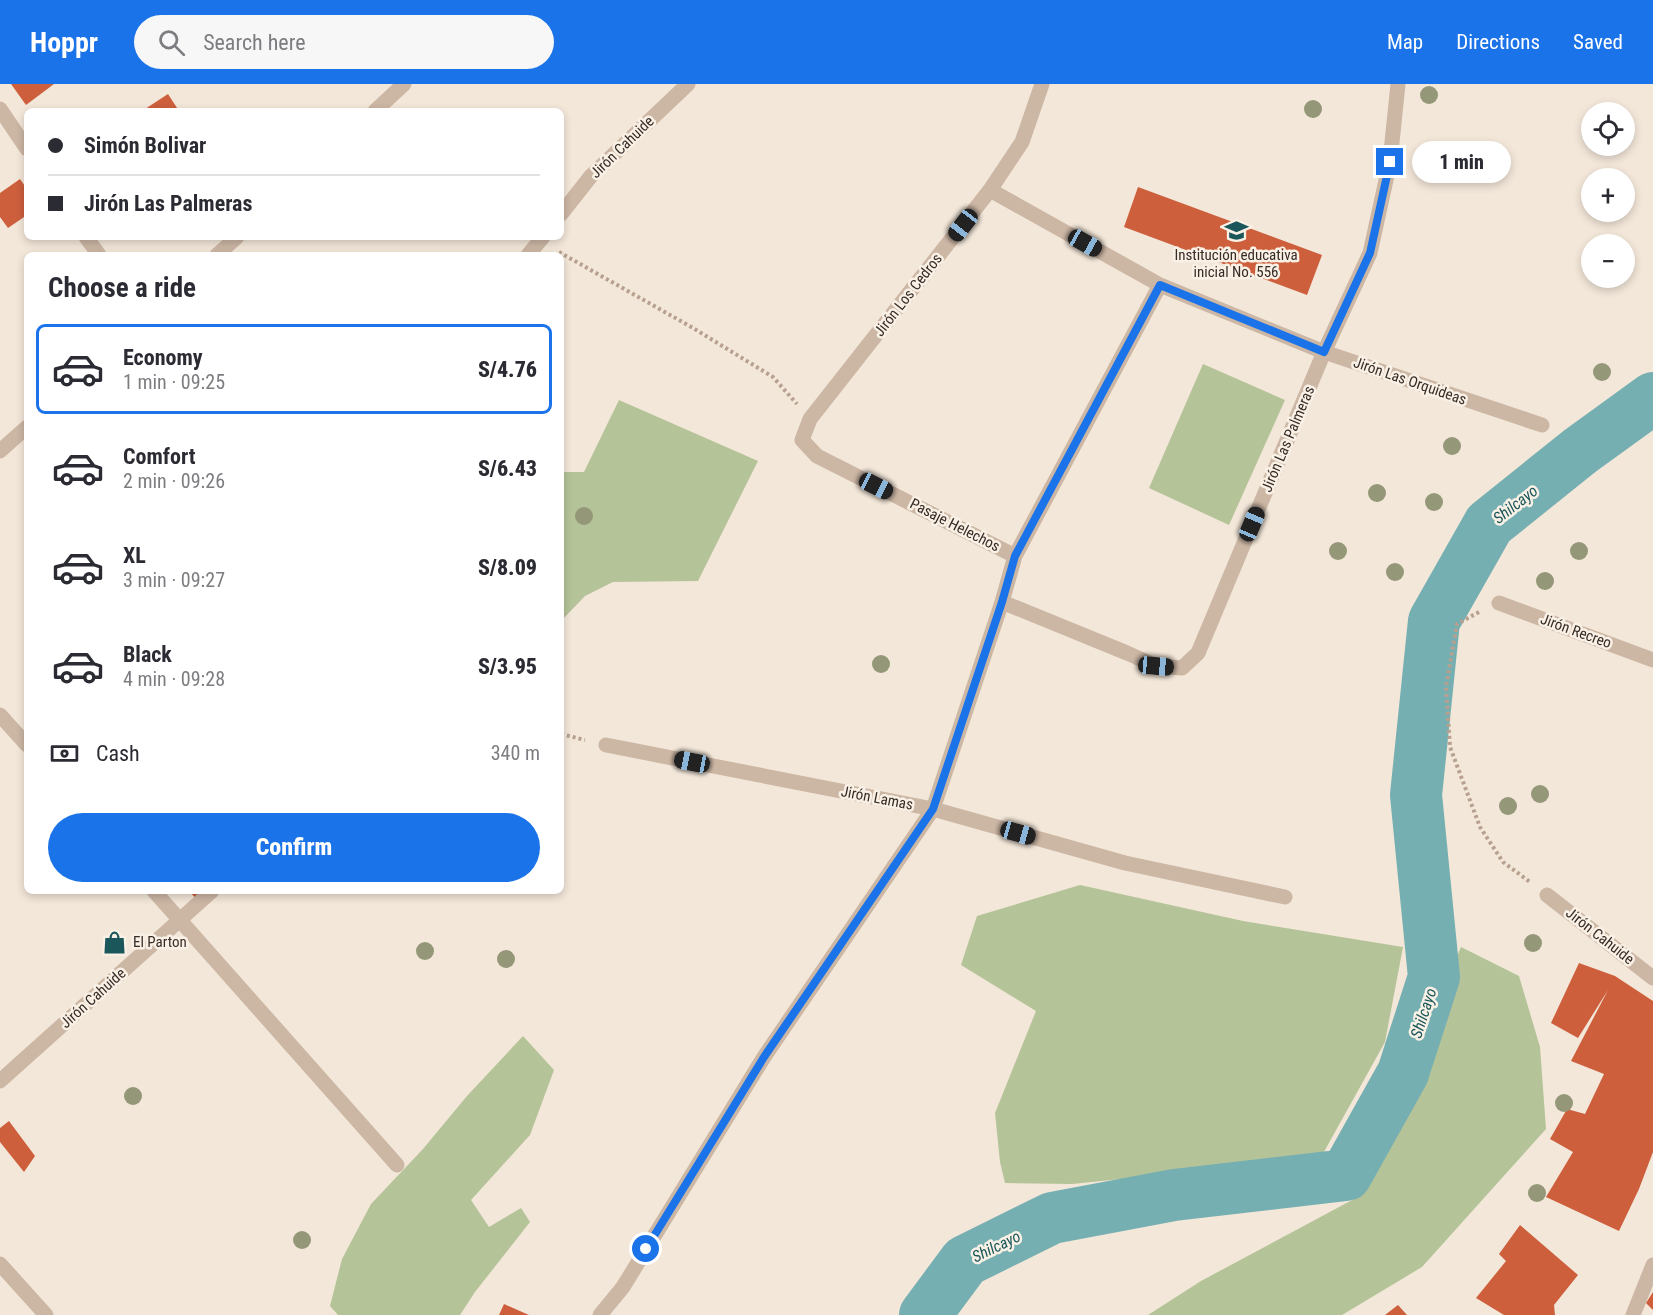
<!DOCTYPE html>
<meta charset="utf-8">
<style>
:root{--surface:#fff;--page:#f7f7f7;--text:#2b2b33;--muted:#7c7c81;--line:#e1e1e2;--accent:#1a73e8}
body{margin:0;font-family:"Roboto Condensed",sans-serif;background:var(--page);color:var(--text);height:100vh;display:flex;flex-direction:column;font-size:22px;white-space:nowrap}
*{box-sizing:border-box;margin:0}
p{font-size:20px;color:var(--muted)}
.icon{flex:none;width:33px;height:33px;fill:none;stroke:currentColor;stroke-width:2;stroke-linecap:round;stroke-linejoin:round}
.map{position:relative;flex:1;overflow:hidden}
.drawer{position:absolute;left:24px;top:168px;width:540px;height:642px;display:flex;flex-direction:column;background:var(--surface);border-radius:9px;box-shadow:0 3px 9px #0003}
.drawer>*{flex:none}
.top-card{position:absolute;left:24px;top:24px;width:540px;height:132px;border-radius:9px;box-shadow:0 3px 9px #0003;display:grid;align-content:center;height:132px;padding:0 24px;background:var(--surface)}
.buttons{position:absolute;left:1581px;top:18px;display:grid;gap:12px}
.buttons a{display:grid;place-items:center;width:54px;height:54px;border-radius:50%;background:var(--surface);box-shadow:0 3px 9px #0003;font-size:30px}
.end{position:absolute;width:27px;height:27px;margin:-14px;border:8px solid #1a73e8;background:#fff;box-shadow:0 0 0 3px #fff}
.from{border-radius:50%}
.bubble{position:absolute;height:42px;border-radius:21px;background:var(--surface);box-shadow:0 3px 9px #0003;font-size:20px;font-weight:800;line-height:42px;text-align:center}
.car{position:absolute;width:18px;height:36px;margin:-18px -9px;border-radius:8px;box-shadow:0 0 4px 2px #0007;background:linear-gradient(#222 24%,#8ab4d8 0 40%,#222 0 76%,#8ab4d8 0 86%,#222 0)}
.top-card b{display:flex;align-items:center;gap:21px;height:57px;font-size:22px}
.top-card b+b{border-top:2px solid var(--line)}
.top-card i{width:15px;height:15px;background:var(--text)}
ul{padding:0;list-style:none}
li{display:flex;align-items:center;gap:18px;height:90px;margin:0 12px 9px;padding:0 12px;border:3px solid transparent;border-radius:9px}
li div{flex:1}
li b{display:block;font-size:22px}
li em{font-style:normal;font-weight:800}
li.selected{border-color:var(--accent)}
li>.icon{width:54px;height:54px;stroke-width:1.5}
h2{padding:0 24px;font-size:27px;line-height:72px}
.pay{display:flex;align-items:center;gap:15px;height:66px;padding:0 24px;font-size:22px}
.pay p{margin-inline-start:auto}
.cta{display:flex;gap:12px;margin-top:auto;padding:12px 24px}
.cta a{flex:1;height:69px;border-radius:36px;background:var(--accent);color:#fff;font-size:24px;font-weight:800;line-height:69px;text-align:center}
header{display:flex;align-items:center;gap:36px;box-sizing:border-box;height:84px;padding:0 30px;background:var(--accent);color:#fff}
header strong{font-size:28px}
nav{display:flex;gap:33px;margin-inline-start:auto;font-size:21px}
.search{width:420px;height:54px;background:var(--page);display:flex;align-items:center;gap:15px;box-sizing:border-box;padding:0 21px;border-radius:33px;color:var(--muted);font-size:22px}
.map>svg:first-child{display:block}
</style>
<header>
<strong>Hoppr</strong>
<div class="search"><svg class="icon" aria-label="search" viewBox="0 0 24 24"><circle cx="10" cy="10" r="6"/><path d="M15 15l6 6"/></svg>Search here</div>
<nav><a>Map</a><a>Directions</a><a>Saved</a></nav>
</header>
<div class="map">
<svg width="1653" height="1231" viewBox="0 0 1653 1231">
<rect width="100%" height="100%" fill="#f3e7d9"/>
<path fill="#b5c398" d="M1203,280L1285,316L1229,441L1149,404Z
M619,316L758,377L698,497L613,498L585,512L561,537V388H584Z
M1080,801L1243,837L1403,863L1385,958L1320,1075L1072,1100L1005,1099L1000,1078L995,1029L1036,927L961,881L977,832Z
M1461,863L1519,892L1540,963L1546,1045L1422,1183L1342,1231H1148L1201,1197L1354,1115Z
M523,952L554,986L530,1051L471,1116L489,1143L521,1124L530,1138L475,1208L460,1231H338L330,1222L342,1175L371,1120L423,1065L467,1012Z"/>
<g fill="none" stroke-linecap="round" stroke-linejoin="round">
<path stroke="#76afb2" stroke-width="52" d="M925,1231L965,1177L1052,1134L1174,1111L1346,1091L1403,989L1434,893L1416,711L1434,537L1489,440L1580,367L1653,314"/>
</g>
<path fill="#cd5f3d" d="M11,0H54L26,21Z
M168,10L179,27H142Z
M20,95L27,105V131L8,144L0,133V109Z
M1138,103L1322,171L1307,211L1124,143Z
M189,807H211L199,818Z
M1579,879L1615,892L1653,917V1068L1639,1105L1619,1147L1546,1113L1573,1068L1550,1055L1567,1025L1585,1030L1604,990L1571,977L1608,906L1578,954L1551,939Z
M9,1037L35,1072L24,1088L0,1058V1044Z
M1520,1141L1578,1191L1554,1221L1555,1231H1504L1476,1214L1506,1177L1499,1170Z
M1653,1208V1226L1646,1219Z
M504,1220L529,1231H499Z
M1398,1221L1407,1231H1385Z"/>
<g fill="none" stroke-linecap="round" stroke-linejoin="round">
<path stroke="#b7a08f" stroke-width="4" stroke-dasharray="3 3" stroke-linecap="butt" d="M559,168L693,244L773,293L797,320
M1479,528L1457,540L1446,603L1450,663L1480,743L1503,778L1530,798
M561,650L585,656"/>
<path stroke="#ccb6a4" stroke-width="15" d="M0,25L27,65
M375,27L404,0
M990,106L1160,201L1324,268L1542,341
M561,130L591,92L688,0
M86,153L99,171
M217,171L237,153
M528,171L543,153
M0,367L27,343
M1015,472L817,372L802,356L810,335L990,106L1022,58L1042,0
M1002,518L1127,569L1156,582L1182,584L1198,569L1324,268L1370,169L1390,78L1398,0
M1499,519L1653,576
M0,631L27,661
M606,661L933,725L1125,779L1285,813
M154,807L397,1081
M1547,811L1653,894
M0,997L212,807
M0,1180L46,1231
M600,1231L623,1203L764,973L933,725L1002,518L1015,472L1160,201
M1633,1231L1653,1181"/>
</g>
<g fill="#949778">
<circle cx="1429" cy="11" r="9"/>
<circle cx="1313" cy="25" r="9"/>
<circle cx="1602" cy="288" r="9"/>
<circle cx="1452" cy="362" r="9"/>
<circle cx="1377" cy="409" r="9"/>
<circle cx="1434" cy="418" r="9"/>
<circle cx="584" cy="432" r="9"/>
<circle cx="1338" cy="467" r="9"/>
<circle cx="1579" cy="467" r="9"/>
<circle cx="1395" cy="488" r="9"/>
<circle cx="1545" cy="497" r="9"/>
<circle cx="881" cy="580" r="9"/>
<circle cx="1540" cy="710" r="9"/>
<circle cx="1508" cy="722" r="9"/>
<circle cx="1533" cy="859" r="9"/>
<circle cx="425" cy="867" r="9"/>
<circle cx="506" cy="875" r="9"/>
<circle cx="133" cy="1012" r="9"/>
<circle cx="1564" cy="1019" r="9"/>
<circle cx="1537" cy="1109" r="9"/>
<circle cx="302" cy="1156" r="9"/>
</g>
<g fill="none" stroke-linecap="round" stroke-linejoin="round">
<path stroke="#1a73e8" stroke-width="8" d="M646,1165L764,973L933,725L1002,518L1015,472L1160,201L1324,268L1370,169L1390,78"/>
</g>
<defs>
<symbol id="school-bare" viewBox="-9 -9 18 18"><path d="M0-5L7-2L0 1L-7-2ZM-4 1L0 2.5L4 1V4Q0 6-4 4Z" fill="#1a565a" stroke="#faf1e6" stroke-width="2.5" paint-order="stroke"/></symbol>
<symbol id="shop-bare" viewBox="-9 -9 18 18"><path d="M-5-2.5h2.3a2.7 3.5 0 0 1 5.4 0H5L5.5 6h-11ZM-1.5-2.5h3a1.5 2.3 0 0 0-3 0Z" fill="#1a565a" stroke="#faf1e6" stroke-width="2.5" paint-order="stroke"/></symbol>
</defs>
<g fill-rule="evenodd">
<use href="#school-bare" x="1220" y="130" width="33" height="33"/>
<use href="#shop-bare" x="98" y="842" width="33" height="33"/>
</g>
<g text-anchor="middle" stroke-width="5" stroke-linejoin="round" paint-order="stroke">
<g font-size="15" fill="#372b26" stroke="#faf1e6">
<text transform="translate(622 63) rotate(-44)" y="5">Jirón Cahuide</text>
<text transform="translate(908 211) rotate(-52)" y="5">Jirón Los Cedros</text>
<text transform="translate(1410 297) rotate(19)" y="5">Jirón Las Orquideas</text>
<text transform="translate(1288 355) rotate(-67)" y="5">Jirón Las Palmeras</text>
<text transform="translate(955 441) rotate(27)" y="5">Pasaje Helechos</text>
<text transform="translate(1576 547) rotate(20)" y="5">Jirón Recreo</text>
<text transform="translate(877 714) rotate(11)" y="5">Jirón Lamas</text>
<text transform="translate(1600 852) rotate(38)" y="5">Jirón Cahuide</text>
<text transform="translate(93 914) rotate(-42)" y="5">Jirón Cahuide</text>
</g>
<g font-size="15" fill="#372b26" stroke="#faf1e6">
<text x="1236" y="176">Institución educativa<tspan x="1236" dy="17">inicial No. 556</tspan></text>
<text x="133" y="863" text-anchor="start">El Parton</text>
</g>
<g font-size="16" font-style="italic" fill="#1a565a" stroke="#faf1e6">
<text transform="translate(1515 420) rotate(-38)" y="6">Shilcayo</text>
<text transform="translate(1423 929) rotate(-72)" y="6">Shilcayo</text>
<text transform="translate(996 1162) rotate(-26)" y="6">Shilcayo</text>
</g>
</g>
</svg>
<div class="buttons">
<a><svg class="icon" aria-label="locate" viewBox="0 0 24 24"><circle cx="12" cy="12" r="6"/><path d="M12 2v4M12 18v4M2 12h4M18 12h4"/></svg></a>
<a>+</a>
<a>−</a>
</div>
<i class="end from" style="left:646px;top:1165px"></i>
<i class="end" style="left:1390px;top:78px"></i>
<div class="bubble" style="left:1412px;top:57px;width:99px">1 min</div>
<i class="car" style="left:963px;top:141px;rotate:218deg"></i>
<i class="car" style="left:1085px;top:159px;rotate:119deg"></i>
<i class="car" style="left:876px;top:402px;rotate:117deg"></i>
<i class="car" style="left:1252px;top:440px;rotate:23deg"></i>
<i class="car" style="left:1156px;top:582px;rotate:95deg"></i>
<i class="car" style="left:692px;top:678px;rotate:281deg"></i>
<i class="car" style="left:1018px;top:749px;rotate:106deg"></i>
<div class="top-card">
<b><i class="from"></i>Simón Bolivar</b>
<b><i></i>Jirón Las Palmeras</b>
</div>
<section class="drawer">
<h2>Choose a ride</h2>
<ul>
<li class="selected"><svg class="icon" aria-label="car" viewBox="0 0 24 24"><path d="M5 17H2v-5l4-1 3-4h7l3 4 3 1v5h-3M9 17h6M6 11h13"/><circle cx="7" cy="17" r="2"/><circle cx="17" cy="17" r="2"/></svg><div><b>Economy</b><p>1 min · 09:25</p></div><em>S/4.76</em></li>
<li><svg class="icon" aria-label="car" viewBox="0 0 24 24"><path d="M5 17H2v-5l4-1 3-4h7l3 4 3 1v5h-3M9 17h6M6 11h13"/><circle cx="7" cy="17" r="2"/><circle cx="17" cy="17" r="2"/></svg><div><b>Comfort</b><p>2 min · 09:26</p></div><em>S/6.43</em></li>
<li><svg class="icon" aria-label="car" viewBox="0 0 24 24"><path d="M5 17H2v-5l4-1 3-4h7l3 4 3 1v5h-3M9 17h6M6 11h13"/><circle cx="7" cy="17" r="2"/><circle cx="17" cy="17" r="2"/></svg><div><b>XL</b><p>3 min · 09:27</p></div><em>S/8.09</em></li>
<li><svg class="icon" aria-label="car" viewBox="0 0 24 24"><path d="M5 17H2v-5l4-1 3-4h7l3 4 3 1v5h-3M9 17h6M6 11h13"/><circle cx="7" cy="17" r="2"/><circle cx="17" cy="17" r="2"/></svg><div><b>Black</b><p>4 min · 09:28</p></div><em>S/3.95</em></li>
</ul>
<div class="pay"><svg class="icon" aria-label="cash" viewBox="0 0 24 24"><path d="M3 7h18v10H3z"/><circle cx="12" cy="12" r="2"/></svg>Cash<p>340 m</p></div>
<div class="cta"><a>Confirm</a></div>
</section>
</div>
